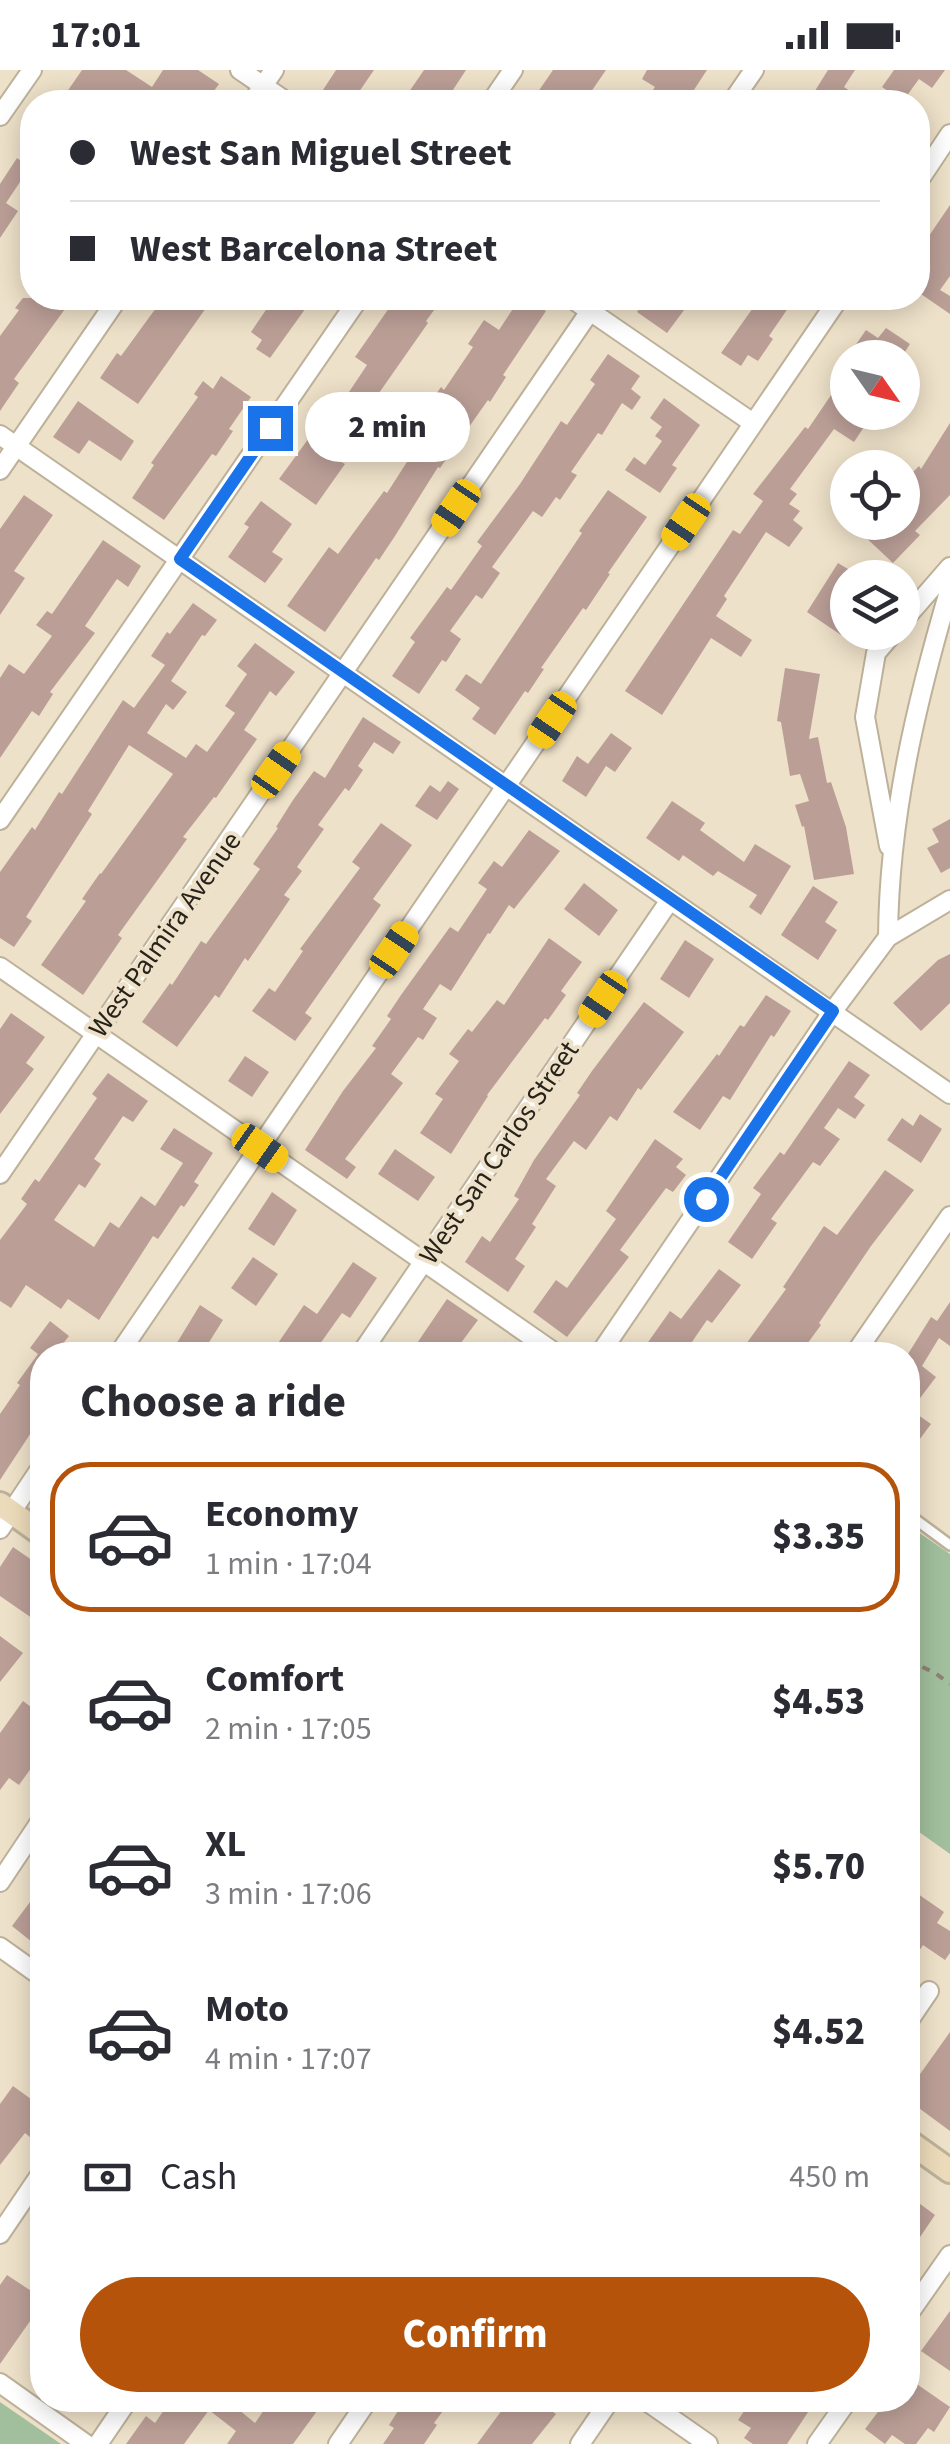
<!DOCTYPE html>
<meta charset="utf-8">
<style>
:root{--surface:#fff;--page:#f7f7f7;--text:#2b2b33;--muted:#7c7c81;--line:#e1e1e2;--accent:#b45309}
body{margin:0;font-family:"Source Sans 3",sans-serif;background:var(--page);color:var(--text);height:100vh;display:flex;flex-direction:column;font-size:38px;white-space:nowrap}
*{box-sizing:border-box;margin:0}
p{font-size:32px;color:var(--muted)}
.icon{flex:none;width:55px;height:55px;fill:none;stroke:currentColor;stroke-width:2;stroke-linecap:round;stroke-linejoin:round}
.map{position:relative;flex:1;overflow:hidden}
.panel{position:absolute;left:30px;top:1272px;width:890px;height:1070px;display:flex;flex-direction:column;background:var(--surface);border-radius:40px;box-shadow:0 5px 25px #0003}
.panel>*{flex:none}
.banner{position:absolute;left:20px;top:20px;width:910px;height:220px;border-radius:40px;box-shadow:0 5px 25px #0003;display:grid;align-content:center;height:220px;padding:0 50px;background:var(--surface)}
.needle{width:65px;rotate:124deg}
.controls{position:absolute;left:830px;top:270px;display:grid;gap:20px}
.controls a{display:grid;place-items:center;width:90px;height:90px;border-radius:50%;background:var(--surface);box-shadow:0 5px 25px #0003;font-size:50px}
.end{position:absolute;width:45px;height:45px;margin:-22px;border:12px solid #1a73e8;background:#fff;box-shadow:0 0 0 5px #fff}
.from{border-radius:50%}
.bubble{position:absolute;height:70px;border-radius:35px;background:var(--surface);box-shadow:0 5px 25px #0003;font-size:32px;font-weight:800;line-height:70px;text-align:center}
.car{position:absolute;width:30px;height:60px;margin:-30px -15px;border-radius:12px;box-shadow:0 0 8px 2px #0007;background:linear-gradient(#f5c518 24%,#345 0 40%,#f5c518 0 76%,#345 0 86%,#f5c518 0)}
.banner b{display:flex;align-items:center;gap:35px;height:95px;font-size:38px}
.banner b+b{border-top:2px solid var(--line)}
.banner i{width:25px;height:25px;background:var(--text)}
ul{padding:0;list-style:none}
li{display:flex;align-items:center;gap:30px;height:150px;margin:0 20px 15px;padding:0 30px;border:5px solid transparent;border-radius:40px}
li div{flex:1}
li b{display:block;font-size:38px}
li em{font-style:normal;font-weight:800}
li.current{border-color:var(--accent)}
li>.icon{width:90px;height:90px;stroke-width:1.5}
h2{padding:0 50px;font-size:45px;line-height:120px}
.pay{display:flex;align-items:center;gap:25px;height:110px;padding:0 50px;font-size:38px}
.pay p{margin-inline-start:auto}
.cta{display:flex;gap:20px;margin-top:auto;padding:20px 50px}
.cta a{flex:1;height:115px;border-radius:60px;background:var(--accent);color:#fff;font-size:40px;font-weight:800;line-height:115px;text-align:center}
.status{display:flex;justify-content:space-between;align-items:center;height:70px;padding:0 50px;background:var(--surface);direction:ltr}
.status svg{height:28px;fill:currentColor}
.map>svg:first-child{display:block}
</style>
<div class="status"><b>17:01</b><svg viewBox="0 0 49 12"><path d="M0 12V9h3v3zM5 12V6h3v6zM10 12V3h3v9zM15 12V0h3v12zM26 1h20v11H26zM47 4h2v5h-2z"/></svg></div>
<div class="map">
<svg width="950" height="2374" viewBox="0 0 950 2374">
<rect width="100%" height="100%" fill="#eee1c9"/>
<path fill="#a1bf9c" d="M908,1455L950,1484V1784L908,1754Z
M0,2332L61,2374H0Z"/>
<path fill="#bb9f97" d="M82,0H126L152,17L163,0H198L219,14L206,32H60Z
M336,0H374L352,32H335L321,23Z
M424,0H466L445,32H402Z
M553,0H606L584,32H531Z
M647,0H707L686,32H645L655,17L642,9Z
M828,0H855L844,17L850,21L842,32H808Z
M894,0H945L932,18L919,9L903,31L882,17Z
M17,88L30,97L6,133L18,141L0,168V114Z
M950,135V206L940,220L950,226V244L918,222V182Z
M23,228H73L14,309L19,313L0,341V266L19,240L15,238Z
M140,228H213L138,334L100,308L117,283L121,286L156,238Z
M274,228H313L270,288L256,279L262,270L251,262Z
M396,228H443L426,251L428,253L358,353L363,357L340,391L345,394L316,435L279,409L317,357L312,354L326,333L337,340L367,295L355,287Z
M520,228H525L546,241L503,305L506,307L490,332L488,330L440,398L438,397L395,466L379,490L376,488L325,562L287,536L329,477L338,484L384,421L387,423L414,381L405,375L423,347L421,345L441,317L444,320L473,277L468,274L484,250L499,260Z
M647,228H693L667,263L637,242Z
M760,228H795L769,266L773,269L758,291L748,285L741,296L721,283Z
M886,258L910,274L901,288H863L852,280L866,260L878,268Z
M608,284L640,306L631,319L641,327L632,340L622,333L602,365L598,363L571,402L577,405L560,430L556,427L542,447L533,441L492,497L500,503L482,529L476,525L450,561L461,569L446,592L442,590L419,624L392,606L415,572L410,568L447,517L451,520L482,476L477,472L520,414L561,351L567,355L595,314L590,310Z
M848,300V342H874L854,372L834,359L790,419L797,424L789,434L800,441L793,450L803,458L789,477L766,462L724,526L727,529L716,546L752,570L741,587L711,568L662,645L625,621L733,460L740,464L763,431L753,424L805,357L808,359Z
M221,306L251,327L229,359L233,361L216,386L212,384L164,450L132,428L154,395L151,393L198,327L194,324L203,311L213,319Z
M664,328L700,355L672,395L677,398L660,423L625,400L634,387L645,395L662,371L655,366L662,357L650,348Z
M78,331L134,371L121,391L89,370L79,384L53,367Z
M950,353V425L915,461L920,465L893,493L861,463L871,452H902V413L919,396L921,399Z
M608,420L647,447L608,503L610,504L586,540L583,538L541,598L544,599L528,623L525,621L495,665L472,649L480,638L455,620L466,604L481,614L582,463L579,461Z
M24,425L53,445L14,501L25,508L0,545V459Z
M261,431L292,454L272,482L283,489L265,513L228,487L249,457L244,454Z
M103,470L141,496L128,517L117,509L85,556L95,563L50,622L53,624L39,646L32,641L0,688V608L9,594L24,604L52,566L36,555L47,541L52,544Z
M838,493L848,499V555L841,565L807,542Z
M193,533L217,550L205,566L202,565L171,611L187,622L173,640L166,634L147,663L186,688L196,674L207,682L235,643L225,636L247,604L237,596L255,573L295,602L276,626L270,621L244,660L257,669L216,728L214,727L183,767L187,769L118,865L122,868L83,925L41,895L86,831L82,829L100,803L101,804L173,704L129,675L88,741L92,744L26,847L32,851L14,877L0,868V802L32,757L35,760L59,722L62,724L123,630L134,638L165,595L151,586L167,562L170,564Z
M785,598L820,604L809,669L818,667L827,713L831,712L846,757L854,804L814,810L804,756L802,757L795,735L809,731L800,704L790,706L781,652L777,651Z
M363,647L401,672L393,684L374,672L358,696L363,700L349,721L345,718L318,755L324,759L297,797L302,801L284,825L290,829L248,891L245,888L219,928L215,925L177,977L142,952L170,913L172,915L201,871L206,874L260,799L253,794L278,758L276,757L293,730L314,701L325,708Z
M611,663L632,678L615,702L606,696L586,727L562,711L577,686L588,694Z
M448,711L459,719L437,750L415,736L430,715L440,722Z
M672,731L705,753L700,760L744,792L755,774L791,796L761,845L749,837L757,825L718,801L713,806L683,785L679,791L646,768Z
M950,749V798L941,803L927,778L939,772L932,759Z
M381,753L412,775L373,829L381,835L305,943L312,948L295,971L252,941L269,918L275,922L303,881L300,879L360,798L352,792Z
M529,760L560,781L514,839L509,835L490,864L488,863L451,921L440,914L423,939L437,948L423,970L418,967L391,1004L403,1013L345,1089L356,1097L347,1109L305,1080L343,1021L376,978L372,976L391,949L387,946L401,925L450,857L458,862L487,819L478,813L494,791L502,797Z
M584,813L618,840L599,866L564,839Z
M813,816L838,832L825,852L837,860L818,890L781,865Z
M549,868L582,892L561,921L566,925L548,950L545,948L487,1025L488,1026L451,1084L420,1063L443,1029L435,1024L459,991L449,984L468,959L472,962L497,930L504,935Z
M685,870L714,889L689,928L660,909Z
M950,884V933L921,961L893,933L938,890Z
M766,925L791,941L774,967L771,965L730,1030L723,1026L700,1060L673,1042L717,984L719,986L740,955L744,957Z
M644,932L684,962L641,1020L638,1018L617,1051L610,1046L586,1080L574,1071L546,1109L556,1116L532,1154L536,1157L515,1189L525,1196L508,1222L465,1192L482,1166L490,1172L519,1129L514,1126L534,1090L580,1025L577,1023L592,1001Z
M11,943L45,967L26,993L34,999L0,1044V959Z
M245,986L269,1002L252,1027L228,1011Z
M849,991L870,1005L854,1027L865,1035L855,1049L838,1038L824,1058L840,1069L820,1096L813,1092L771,1149L777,1153L752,1189L728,1172L761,1124L753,1118L780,1082L784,1085Z
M108,1003L148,1031L133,1052L123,1046L94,1089L101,1094L85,1118L79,1114L54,1150L94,1177L110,1152L119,1158L141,1126L155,1136L183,1093L160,1079L174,1058L213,1083L194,1112L199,1115L184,1137L181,1135L158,1169L153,1166L99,1250L68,1229L61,1239L26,1215L11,1238L0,1231V1170L27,1134L21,1129L35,1109L39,1112L97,1028L92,1024Z
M920,1044L942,1059L921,1093L887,1070L902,1048L913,1056Z
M655,1069L683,1089L676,1097L686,1105L673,1122L666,1118L620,1180L629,1187L567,1267L533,1242L556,1210L567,1218L616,1149L606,1141Z
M395,1079L435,1107L418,1131L378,1104Z
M885,1100L914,1120L871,1176L819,1253L821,1255L799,1285H738L786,1219L783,1217L824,1156L837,1165Z
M272,1122L297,1140L274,1176L248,1159Z
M253,1187L278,1204L256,1236L231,1218Z
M353,1192L377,1208L350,1248L342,1243L312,1285H270L304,1235L317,1244Z
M719,1199L741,1215L712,1253L707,1250L683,1285H639L670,1241L681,1249Z
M447,1229L478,1250L452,1285H409Z
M950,1232V1276L939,1268L922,1296L936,1307L911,1340L931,1354L908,1385V1284L931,1247L937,1251Z
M200,1235L223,1250L201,1285H189L175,1276Z
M50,1251L69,1266L62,1275L77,1285H42V1346L0,1410V1344L20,1315L17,1313L38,1284L30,1278Z
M13,1477L42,1497V1555L0,1526V1497Z
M0,1566L23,1583L0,1612Z
M42,1620V1683L19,1715L9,1708L0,1720V1663L23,1631L31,1637Z
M42,1816V1880L12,1856Z
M908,1817L944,1842L937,1853L950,1861V1883L945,1890L923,1875L908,1898Z
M950,1962V2061L908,2030V2021Z
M13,2016L42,2037V2051L31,2068L25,2063L0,2095V2034Z
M908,2125L935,2145L918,2170L908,2162Z
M7,2205L42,2228V2234L0,2294V2215Z
M950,2241V2301L921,2281Z
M908,2308L950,2337L934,2362L928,2358L916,2374H905L892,2365L885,2374L865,2359L887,2330H908Z
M171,2330H227L255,2353L271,2330H325L293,2374H227L236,2361L209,2340L184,2374H126L146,2346L155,2353Z
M405,2330H451L434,2353L437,2355L424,2374H383L394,2358L389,2355Z
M489,2330H536L556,2344L532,2374H477L502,2340Z
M763,2330H816L787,2374H753L744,2368L751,2358L738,2350L747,2337L755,2342Z"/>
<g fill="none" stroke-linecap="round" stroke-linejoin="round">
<defs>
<path id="lane" d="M908,1444L950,1475"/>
<path id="street" d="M240,0L287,32
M252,32L274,0
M491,32L513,0
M732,32L754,0
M0,46L32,0
M918,112L950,64
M571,228L753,353
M0,365L950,1024
M0,400L118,228
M902,552L950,497
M0,750L359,228
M889,776L865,647L876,583L894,562
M888,867C889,747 916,633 950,518
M0,897L558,1285
M0,1104L599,228
M118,1285L839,228
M360,1285L670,830
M599,1285L833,941L888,867L950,830
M854,1285L950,1146
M0,1459L42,1396
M0,1812L42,1749
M0,1877L42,1907
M908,1952L929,1921
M0,2164L42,2102
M908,2245L950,2185
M0,2313L86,2374
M645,2330L708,2374
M98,2374L128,2330
M338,2374L368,2330
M580,2374L610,2330
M817,2374L848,2330"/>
<path id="secondary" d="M0,1434L42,1464
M908,2071L950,2101"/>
</defs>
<use href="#lane" stroke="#bdb19a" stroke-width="14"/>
<use href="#street" stroke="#bdb19a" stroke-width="22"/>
<use href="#secondary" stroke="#bdb19a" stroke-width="28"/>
<path stroke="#8c8373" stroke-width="4" stroke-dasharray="8 8" stroke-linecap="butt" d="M908,1590L935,1603L950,1614"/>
<use href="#lane" stroke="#fff" stroke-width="9"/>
<use href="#street" stroke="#fff" stroke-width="18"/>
<use href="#secondary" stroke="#ecdbba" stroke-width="22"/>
</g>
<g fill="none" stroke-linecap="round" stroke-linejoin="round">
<path stroke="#1a73e8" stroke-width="12" d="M270,358L180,489L833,941L706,1129"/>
</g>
<g text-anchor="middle" stroke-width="8" stroke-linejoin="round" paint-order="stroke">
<g font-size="28" fill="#27221a" stroke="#eee1c9">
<text transform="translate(164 864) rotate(-55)" y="10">West Palmira Avenue</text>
<text transform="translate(498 1082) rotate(-56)" y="10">West San Carlos Street</text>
</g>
</g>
</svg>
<div class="controls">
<a><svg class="needle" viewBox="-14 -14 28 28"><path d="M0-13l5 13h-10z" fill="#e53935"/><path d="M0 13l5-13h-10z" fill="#7c7c81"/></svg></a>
<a><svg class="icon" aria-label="locate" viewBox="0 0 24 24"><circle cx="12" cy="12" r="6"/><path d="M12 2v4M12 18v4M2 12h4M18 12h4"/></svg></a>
<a><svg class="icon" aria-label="layers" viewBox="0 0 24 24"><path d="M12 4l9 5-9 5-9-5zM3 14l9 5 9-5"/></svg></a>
</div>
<i class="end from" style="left:706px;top:1129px"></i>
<i class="end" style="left:270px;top:358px"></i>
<div class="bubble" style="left:305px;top:322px;width:165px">2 min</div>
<i class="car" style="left:456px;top:438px;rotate:214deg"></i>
<i class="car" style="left:686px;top:452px;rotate:214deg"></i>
<i class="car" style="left:552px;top:650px;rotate:214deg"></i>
<i class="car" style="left:276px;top:700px;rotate:35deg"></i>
<i class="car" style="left:394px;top:880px;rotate:34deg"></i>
<i class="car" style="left:603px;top:929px;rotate:214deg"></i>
<i class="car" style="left:260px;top:1078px;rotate:125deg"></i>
<div class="banner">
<b><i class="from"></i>West San Miguel Street</b>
<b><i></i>West Barcelona Street</b>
</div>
<section class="panel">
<h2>Choose a ride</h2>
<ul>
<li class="current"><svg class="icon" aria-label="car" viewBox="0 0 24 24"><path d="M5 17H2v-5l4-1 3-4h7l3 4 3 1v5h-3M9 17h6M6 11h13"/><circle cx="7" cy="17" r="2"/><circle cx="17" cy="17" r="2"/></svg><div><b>Economy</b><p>1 min · 17:04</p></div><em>$3.35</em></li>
<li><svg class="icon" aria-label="car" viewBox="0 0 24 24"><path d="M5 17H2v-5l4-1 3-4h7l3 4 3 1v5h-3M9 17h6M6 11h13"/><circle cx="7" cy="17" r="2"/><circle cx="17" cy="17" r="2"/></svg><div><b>Comfort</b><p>2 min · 17:05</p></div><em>$4.53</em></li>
<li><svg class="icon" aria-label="car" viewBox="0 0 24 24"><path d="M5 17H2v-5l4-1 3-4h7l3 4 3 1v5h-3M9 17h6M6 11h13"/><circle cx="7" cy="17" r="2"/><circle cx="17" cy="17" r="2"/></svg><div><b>XL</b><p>3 min · 17:06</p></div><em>$5.70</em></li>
<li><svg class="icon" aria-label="car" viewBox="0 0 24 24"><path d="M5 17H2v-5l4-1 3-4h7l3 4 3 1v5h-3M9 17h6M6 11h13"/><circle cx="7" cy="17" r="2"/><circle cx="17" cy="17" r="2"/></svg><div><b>Moto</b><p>4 min · 17:07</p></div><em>$4.52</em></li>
</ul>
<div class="pay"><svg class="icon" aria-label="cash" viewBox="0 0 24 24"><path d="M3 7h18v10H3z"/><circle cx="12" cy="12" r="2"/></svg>Cash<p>450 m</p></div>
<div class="cta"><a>Confirm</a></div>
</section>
</div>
